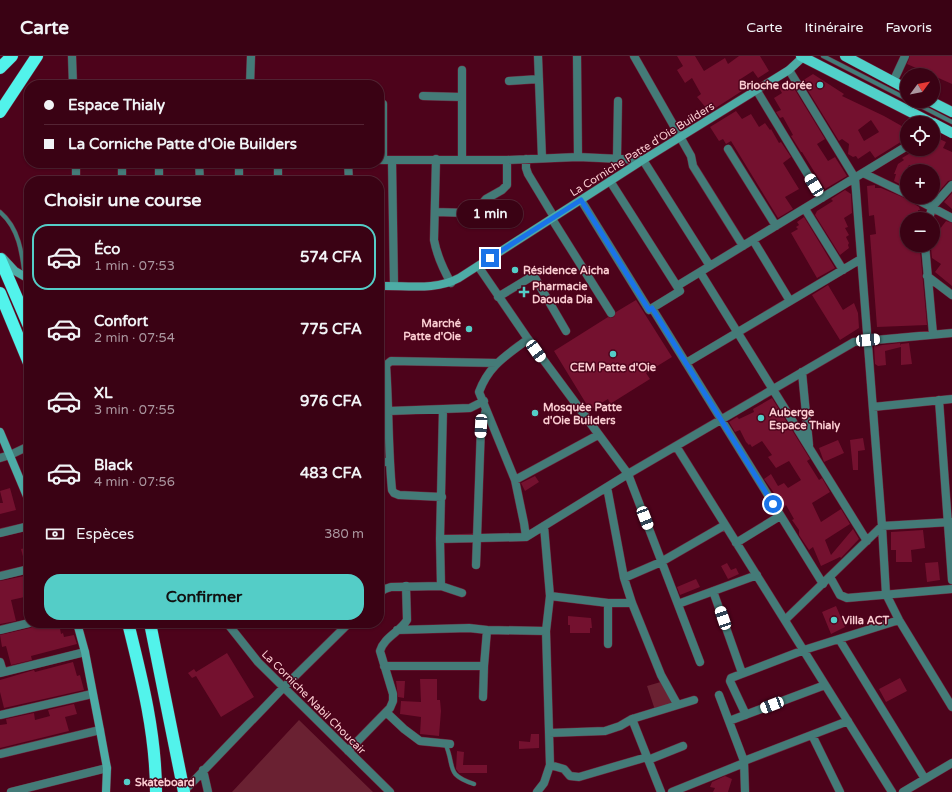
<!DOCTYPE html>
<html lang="fr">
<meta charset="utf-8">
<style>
:root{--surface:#3a0214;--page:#451022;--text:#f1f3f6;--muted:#ab97a0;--line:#542434;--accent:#54cdc7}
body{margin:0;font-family:"Varela Round",sans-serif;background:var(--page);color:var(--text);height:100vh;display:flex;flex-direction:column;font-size:15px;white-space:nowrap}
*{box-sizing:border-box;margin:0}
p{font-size:13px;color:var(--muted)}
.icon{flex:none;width:22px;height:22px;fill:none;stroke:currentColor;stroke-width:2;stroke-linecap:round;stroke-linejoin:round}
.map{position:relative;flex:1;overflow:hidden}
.drawer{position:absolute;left:24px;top:120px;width:360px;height:452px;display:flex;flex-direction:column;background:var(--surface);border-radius:16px;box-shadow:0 1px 3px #0004,0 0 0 1px var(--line)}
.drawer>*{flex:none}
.hud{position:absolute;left:24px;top:24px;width:360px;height:88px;border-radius:16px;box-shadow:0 1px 3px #0004,0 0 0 1px var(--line);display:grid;align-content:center;height:88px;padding:0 20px;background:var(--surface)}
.needle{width:26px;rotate:58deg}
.fabs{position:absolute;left:900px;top:12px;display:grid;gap:8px}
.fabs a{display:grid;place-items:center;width:40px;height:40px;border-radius:50%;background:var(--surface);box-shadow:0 1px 3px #0004,0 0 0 1px var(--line);font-size:20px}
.end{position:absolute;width:18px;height:18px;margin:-9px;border:5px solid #1a73e8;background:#fff;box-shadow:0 0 0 2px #fff}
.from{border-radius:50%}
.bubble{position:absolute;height:28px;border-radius:14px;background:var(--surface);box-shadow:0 1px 3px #0004,0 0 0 1px var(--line);font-size:13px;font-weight:700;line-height:28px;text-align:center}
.car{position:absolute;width:12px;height:24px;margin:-12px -6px;border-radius:5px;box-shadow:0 0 3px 1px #0007;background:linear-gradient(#fff 24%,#345 0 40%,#fff 0 76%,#345 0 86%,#fff 0)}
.hud b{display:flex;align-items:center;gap:14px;height:38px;font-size:15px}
.hud b+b{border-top:1px solid var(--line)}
.hud i{width:10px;height:10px;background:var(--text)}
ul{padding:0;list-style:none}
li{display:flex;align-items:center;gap:12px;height:66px;margin:0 8px 6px;padding:0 12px;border:2px solid transparent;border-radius:16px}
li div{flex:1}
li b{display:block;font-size:15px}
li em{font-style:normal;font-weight:700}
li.selected{border-color:var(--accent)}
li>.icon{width:36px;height:36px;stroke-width:1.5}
h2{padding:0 20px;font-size:18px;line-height:48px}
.pay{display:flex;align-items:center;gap:10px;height:44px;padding:0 20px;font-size:15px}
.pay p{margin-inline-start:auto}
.action{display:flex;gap:8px;margin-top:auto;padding:8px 20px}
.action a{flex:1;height:46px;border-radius:16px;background:var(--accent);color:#111;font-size:16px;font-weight:700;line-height:46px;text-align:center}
header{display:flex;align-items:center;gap:24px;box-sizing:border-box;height:56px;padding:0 20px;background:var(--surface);border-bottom:1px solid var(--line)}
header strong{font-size:19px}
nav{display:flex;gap:22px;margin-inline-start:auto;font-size:14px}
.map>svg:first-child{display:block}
</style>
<header>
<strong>Carte</strong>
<nav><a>Carte</a><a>Itinéraire</a><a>Favoris</a></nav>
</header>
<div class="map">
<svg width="952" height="736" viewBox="0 0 952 736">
<rect width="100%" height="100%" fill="#4d031b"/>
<path fill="#6a2132" d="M664,625L672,649L655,654L647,630Z
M299,664L373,736H232Z"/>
<path fill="#74112f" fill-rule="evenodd" d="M677,0H695L704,15L725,2L728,8L739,0H760L769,15L758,22L753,15L739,24L745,33L714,53L712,50L707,53L697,41L701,38L692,22L685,27L677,14L683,10Z
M910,0H952V28L907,8Z
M813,18L844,38L842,40L884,60L907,73V82L875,102L870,95L858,103L856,100L853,101L848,98L849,88L842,83L839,85L802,25ZM871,64L879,76L864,85L858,74Z
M789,24L825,83L817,88L828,105L835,101L847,120L825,133L802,96H801L791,80L793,79L783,61L780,62L776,56L781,54L774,42L782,37L778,30Z
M736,55L742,63L751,58L759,71L765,67L770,74L771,73L779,87L781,86L791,101L783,107L799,133L785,141L793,153L778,162L731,85L726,88L723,83L719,85L710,71Z
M933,80L946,86L943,92L952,96V124L948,125L935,140L933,139V115H922L909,109L903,120L907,122V132L894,125L896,118H894L898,108L904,104L902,102L917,93H933Z
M875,129V132H881L907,143L919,151L920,154H918L919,163H907V189H919L920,193L927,269L877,271L870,179L876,178L874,159L869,160L867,130Z
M845,134L851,138L852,157L844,162L848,171L845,172L849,179L846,181L849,187L848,189L849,192L840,199L815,159L817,155L833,145L831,143Z
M952,137V153L944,146Z
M804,161L835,212L817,222L791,177L798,173L796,171L799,169L797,166Z
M946,165L952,167V230L935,216L941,208L932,202L931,192H933V182Z
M828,229L843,254L854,247L858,257L859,272L840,284L812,239Z
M636,244L672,301L646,317L650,323L610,348L608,343L590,354L554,295L608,261L611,262L614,261L616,256Z
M900,287L901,290V288L909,287L912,308L901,309V291L885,295L886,309L878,310L875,308L874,290Z
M772,342L810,403L807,405L819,424L822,422L830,436L812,447L821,466L841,453L850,468L825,484L831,499L853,473L859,483L841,502L840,501L821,510L813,491L809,494L799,479V474L792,464L794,463L786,449L784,451L764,423L771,418L778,430L784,427L788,432L801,424L789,405L776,412L768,401L772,399L762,385L752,391L750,388L749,389L746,386L740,374L735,376L729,366L737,361L739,363L754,356L753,353Z
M863,382L865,394L858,395V414H853L850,384Z
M838,384L844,397L824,406L819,392Z
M535,420L539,426L525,435L521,427Z
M10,432L16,454L0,458V447H3L0,435Z
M923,474L925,492L911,494L912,506H896V494H891V476Z
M29,491V508H25L21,493Z
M938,506L940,524L927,526L925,507Z
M727,507L731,514L736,512L739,518L728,523L721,510Z
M29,519V540L11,544L16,565L0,568V525Z
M696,523L700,531L680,539L677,531Z
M836,550L845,571L831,578L822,556Z
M568,560L591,562L592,572H590V577H570V569H568Z
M46,567H59L61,578L63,577L64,581L74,579L77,588L31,600L32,604L11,609L6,590L2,591L0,579L30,572L34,570Z
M227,597L254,641L221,661L196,620L192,622L188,617L194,613L196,616Z
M73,606L77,620L80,619L84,634L4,652L0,636V624L34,614L35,616Z
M900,622L907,635L886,646L879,633Z
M420,623H437V644H440L441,655L439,680L420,678L421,661L400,658L401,645L421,646Z
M396,625H405L404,642L398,641Z
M74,648L77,658L65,661L69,675L0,692V669L7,668L6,663L34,657L35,664L50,660L48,654Z
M531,678H539V692L519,693V685L530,686Z
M457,695L464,696L463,709H487V717H459L456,713Z
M725,720L732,723L728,736H713L715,732L710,731L712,726Z"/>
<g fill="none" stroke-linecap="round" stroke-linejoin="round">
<defs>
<path id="lane" d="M823,0L907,43
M911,45L952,66
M0,156C19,172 22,197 25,221
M445,687C456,711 444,718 474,728"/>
<path id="street" d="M72,0L73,29
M538,0L542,102
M577,0L578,101
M634,0L691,100L693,110L743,190
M789,14L855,122L882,470L886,538L899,564L952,651
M509,25L539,23
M893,26L905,0
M250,29L251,0
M757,35L822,142
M423,40L462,41
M728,93L776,170
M617,102L618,45
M436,103L434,184C437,200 443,213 451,227
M462,103V14
M526,103V112L528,118L554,161
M379,104H507L578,101L643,104L710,210
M383,104V48
M392,104L394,229
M76,107V125
M122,107V125
M199,107L200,125
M239,107V125
M278,107V125
M348,107L349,125
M863,117L907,138
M159,125V107
M912,141L952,162
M581,144L649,254L680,235L610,125
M805,153L843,214
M435,156L469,157L476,155L486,143L502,134L507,129V104
M552,163L611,257
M929,163L932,151L952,129
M753,184L790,245
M925,189L933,278
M478,210L528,283L628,418L700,606
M700,216L867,485
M927,220L952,239
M677,230L907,90
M498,241L531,221L534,220L566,275
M652,252L823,528
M686,307L861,203
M802,316L809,389
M939,344L952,524
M873,351L952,343
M389,355L470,352L484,345
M676,390L892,736
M0,402L10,399L29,390
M379,406H389
M515,424L598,379
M607,431L624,522L632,547L661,619L677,648
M442,441L399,439L394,437L392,434C388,393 389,351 386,309L391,305L497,307
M0,477L29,470
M526,481L524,467L515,424L479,336C489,309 506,300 528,283
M440,483L526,481L628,418L854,286L952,277
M736,487L780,460
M476,509L481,371L486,354
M0,520L29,513
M830,521L840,539L847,542L952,533
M624,522L661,506L725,469
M441,530L440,483L443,353
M713,535L742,617
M379,537L385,533L391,531L441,530L462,537
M550,540L608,547H632
M678,548L757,519
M785,564L882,470L952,466
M227,567L258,606L390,736
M0,574L29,567
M397,574L469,572L487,574
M839,583L925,723
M608,588V547
M0,606L3,616
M384,610H484
M0,617L85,596
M719,639L744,705L745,736
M483,641L484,610L487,574L546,575
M386,656L404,673L420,685L450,688
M0,659L92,638
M746,659L730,625L731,622L804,594L899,564
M632,663L661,736
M729,665L825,629
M549,677L605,675L620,670L632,663L694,644
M812,679L840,736
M348,695L390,652L393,645V638L380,595C384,581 400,576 407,564L406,530
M0,698L100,674
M648,704L683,690
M744,705L848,665
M550,709L564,713L570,720L579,721L647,701
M203,714L208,736
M184,735L283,632L349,567
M11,736L107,712
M537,736L544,727L550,709L546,575L550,540L544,470
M672,736L744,707
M903,736L952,707"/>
<path id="secondary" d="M2,201L15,215L29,223
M379,230C406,229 435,235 459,222L643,104L789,14L803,1
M0,376L29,445
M77,567L85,596L100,674L107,712L106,736"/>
<path id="primary" d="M801,0L932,67
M845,0L907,33
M930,45L952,56
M933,67L952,77"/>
<path id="highway" d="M0,12L12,0
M0,56L37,0
M0,203L29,270
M0,237L29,307
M128,567C142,623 156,678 156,736
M150,567L184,736"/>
</defs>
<use href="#lane" stroke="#6c273c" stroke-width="5"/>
<use href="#street" stroke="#6c273c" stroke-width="9"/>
<use href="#secondary" stroke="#6c273c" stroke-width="9"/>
<use href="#primary" stroke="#6c273c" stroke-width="11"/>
<use href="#highway" stroke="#6c273c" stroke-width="13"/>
<use href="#lane" stroke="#447b78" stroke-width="4"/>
<use href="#street" stroke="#447b78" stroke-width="8"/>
<use href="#secondary" stroke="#4daca6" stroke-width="8"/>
<use href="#primary" stroke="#51d1ca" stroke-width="10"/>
<use href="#highway" stroke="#52f3eb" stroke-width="12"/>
</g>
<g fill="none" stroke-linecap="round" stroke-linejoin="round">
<path stroke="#1a73e8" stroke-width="5" d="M490,202L581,144L649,254L652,252L773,448"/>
</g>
<g fill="#54cdc7" stroke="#4d031b" stroke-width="1.5">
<circle cx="820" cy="29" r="4"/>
<circle cx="515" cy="214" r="4"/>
<path d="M522 230h4v4h4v4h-4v4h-4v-4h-4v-4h4z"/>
<circle cx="469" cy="273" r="4"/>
<circle cx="613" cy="298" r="4"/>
<circle cx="535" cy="357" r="4"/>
<circle cx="761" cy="362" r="4"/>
<circle cx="834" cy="564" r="4"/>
<circle cx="127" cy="726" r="4"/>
</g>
<g text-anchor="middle" stroke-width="3" stroke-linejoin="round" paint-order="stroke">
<g font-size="11" font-weight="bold" fill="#fbcdd2" stroke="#4d031b" text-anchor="start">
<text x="812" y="33" text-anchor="end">Brioche dorée</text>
<text x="523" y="218">Résidence Aicha</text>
<text x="532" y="234">Pharmacie<tspan x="532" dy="13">Daouda Dia</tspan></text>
<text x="461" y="271" text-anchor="end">Marché<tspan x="461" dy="13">Patte d'Oie</tspan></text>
<text x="613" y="315" text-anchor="middle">CEM Patte d'Oie</text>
<text x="543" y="355">Mosquée Patte<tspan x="543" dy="13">d'Oie Builders</tspan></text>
<text x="769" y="360">Auberge<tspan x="769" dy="13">Espace Thialy</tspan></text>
<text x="842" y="568">Villa ACT</text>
<text x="135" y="730">Skateboard</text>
</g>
<g font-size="11" fill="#fbcdd2" stroke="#4d031b">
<text transform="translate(642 93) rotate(-32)" y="4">La Corniche Patte d'Oie Builders</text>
<text transform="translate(314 646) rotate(45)" y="4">La Corniche Nabil Choucair</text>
</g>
</g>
</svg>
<div class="fabs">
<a><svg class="needle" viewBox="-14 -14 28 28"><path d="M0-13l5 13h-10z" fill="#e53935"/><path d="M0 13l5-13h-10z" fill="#ab97a0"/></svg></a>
<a><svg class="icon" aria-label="locate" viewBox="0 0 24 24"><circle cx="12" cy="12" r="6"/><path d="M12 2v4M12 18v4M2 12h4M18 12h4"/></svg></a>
<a>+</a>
<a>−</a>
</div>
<i class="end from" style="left:773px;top:448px"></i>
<i class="end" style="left:490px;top:202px"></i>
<div class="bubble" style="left:457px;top:144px;width:66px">1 min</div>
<i class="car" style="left:814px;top:129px;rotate:329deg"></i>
<i class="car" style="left:868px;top:284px;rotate:85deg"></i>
<i class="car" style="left:536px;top:295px;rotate:144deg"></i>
<i class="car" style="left:481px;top:370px;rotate:183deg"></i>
<i class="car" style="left:645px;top:462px;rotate:159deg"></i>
<i class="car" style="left:723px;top:562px;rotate:341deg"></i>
<i class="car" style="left:772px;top:649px;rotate:249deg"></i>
<div class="hud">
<b><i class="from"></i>Espace Thialy</b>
<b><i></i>La Corniche Patte d'Oie Builders</b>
</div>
<section class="drawer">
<h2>Choisir une course</h2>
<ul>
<li class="selected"><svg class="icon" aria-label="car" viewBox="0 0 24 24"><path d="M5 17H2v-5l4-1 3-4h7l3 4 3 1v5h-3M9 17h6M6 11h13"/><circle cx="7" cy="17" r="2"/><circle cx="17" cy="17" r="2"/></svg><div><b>Éco</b><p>1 min · 07:53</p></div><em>574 CFA</em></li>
<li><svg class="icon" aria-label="car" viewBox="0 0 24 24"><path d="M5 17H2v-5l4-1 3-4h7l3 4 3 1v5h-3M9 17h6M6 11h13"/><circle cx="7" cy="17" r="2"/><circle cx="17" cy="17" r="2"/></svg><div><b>Confort</b><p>2 min · 07:54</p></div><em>775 CFA</em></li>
<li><svg class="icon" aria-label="car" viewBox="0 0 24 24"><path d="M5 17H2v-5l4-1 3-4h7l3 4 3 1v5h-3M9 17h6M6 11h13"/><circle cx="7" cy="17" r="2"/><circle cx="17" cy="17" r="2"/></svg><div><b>XL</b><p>3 min · 07:55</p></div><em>976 CFA</em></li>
<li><svg class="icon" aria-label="car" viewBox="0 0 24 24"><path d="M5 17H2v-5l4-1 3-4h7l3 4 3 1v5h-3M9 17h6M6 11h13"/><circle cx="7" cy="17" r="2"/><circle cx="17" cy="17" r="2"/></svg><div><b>Black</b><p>4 min · 07:56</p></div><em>483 CFA</em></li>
</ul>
<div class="pay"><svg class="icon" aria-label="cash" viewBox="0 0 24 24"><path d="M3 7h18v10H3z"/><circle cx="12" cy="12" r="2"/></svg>Espèces<p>380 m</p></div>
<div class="action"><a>Confirmer</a></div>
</section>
</div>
